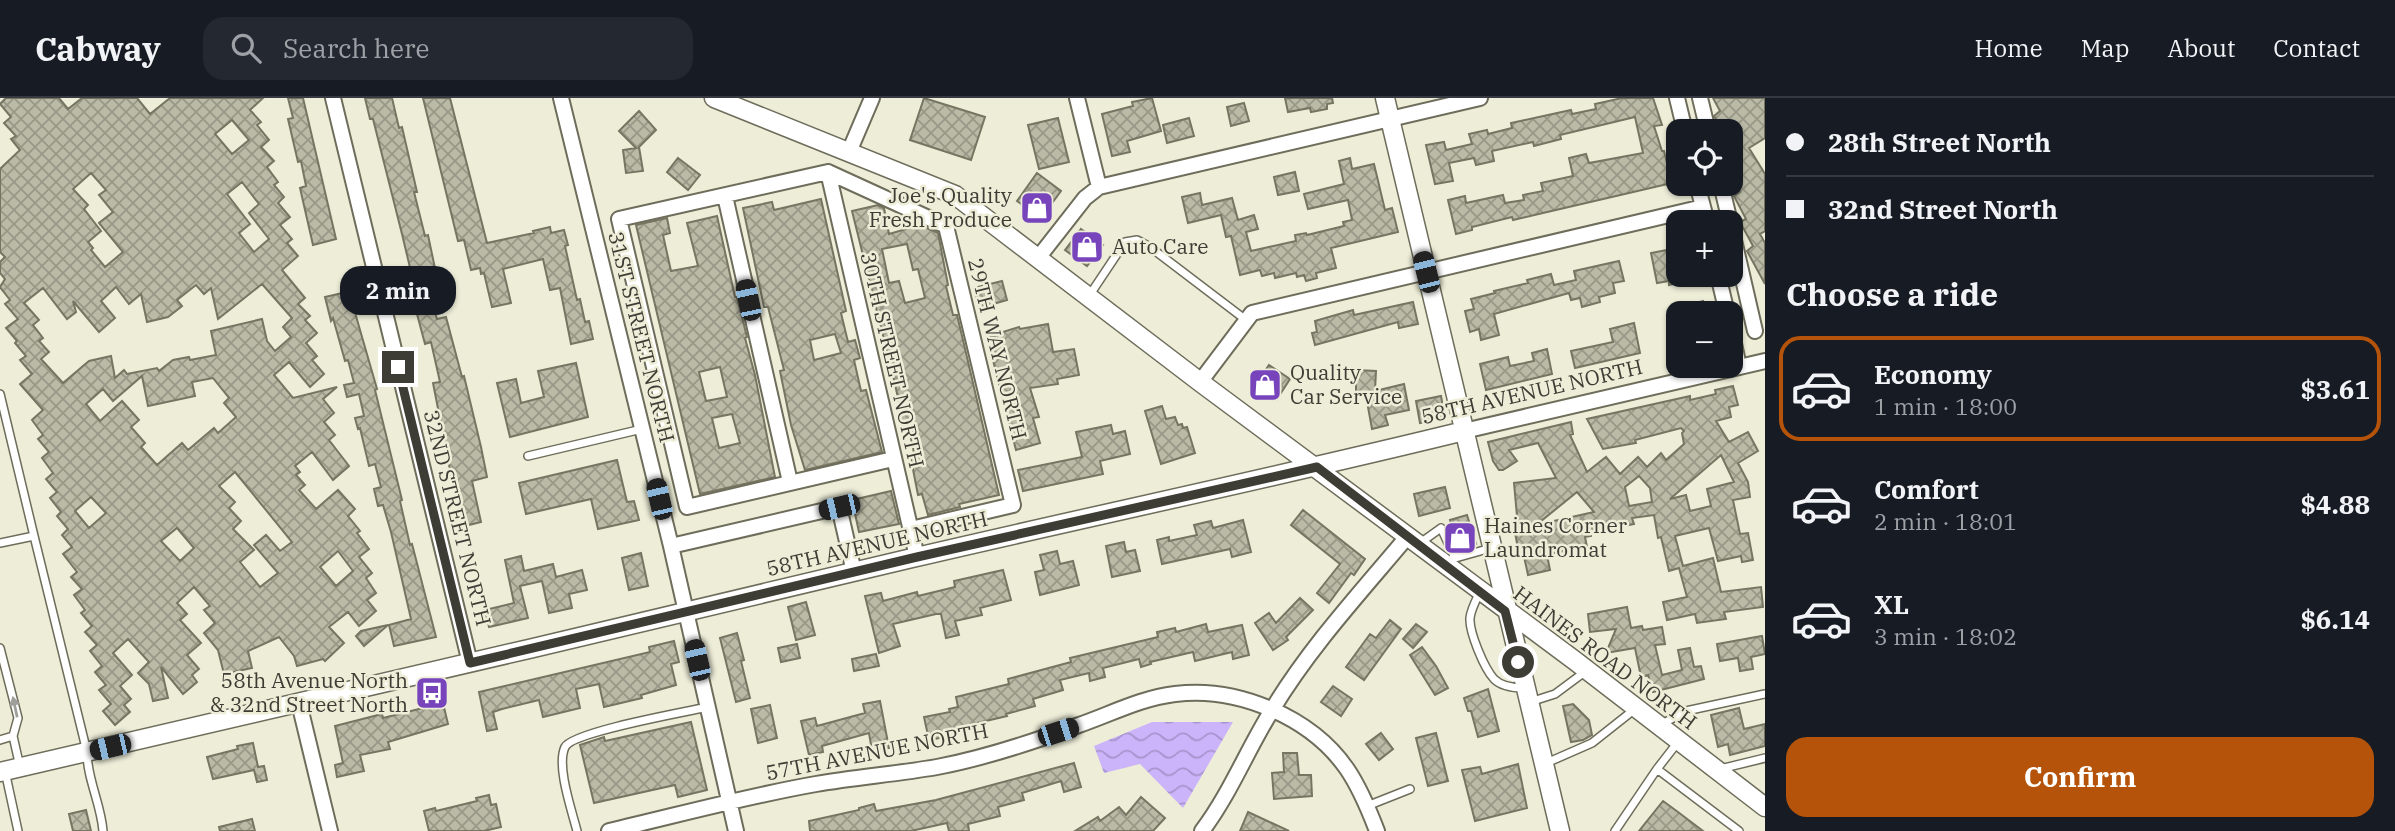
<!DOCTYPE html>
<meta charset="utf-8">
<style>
:root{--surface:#171b24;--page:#242831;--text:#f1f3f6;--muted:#9ea1a6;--line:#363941;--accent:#b45309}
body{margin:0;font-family:"IBM Plex Serif",serif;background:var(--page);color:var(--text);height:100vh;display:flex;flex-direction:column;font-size:26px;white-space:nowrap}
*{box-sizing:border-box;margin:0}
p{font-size:23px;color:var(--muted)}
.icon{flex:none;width:38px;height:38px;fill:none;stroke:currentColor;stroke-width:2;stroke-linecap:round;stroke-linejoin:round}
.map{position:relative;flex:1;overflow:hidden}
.sheet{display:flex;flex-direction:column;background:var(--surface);width:630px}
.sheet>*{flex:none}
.top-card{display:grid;align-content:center;height:154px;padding:0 21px;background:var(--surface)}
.tools{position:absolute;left:1666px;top:21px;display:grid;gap:14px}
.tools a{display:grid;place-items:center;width:77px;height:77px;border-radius:14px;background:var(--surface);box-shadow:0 2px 5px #0004;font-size:35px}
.end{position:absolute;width:32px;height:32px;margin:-16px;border:9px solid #3e3d35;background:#fff;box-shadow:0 0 0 4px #fff}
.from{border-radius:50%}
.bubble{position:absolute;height:49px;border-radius:21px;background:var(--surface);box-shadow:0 2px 5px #0004;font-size:23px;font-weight:700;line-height:49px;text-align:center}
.car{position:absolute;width:21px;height:42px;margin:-21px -10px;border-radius:9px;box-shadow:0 0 5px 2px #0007;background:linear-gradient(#222 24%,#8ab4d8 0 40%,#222 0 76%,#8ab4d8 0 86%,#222 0)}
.top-card b{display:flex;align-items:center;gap:24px;height:66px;font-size:26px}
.top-card b+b{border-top:2px solid var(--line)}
.top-card i{width:18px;height:18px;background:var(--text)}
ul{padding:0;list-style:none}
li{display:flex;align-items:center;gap:21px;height:105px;margin:0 14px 10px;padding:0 7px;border:4px solid transparent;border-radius:21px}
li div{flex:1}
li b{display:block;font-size:26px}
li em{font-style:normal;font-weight:700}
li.active{border-color:var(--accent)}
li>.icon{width:63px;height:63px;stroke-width:1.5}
h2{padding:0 21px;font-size:32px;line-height:84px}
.primary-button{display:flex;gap:14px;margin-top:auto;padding:14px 21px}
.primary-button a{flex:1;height:80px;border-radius:21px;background:var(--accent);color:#fff;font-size:28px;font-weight:700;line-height:80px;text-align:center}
header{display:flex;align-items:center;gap:42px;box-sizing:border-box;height:98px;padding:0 35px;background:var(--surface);border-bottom:2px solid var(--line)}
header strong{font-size:33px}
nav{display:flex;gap:38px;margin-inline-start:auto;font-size:24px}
.search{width:490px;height:63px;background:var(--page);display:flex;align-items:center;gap:18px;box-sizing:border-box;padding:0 24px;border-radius:21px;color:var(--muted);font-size:26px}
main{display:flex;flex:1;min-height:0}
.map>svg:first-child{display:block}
</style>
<header>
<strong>Cabway</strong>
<div class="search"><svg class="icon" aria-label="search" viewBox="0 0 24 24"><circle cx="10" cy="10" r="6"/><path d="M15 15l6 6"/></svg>Search here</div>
<nav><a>Home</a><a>Map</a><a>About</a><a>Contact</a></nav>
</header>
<main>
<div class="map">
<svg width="1765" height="733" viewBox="0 0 1765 733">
<defs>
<pattern id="water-waves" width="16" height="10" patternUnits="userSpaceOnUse" patternTransform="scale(1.75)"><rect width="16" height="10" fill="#ccb4fb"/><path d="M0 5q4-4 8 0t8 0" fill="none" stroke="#a794cc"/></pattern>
<pattern id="building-cross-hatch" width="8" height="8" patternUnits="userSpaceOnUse" patternTransform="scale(1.75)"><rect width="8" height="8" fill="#bbbaa6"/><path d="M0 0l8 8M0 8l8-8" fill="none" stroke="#999888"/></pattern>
</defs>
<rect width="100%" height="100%" fill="#ededd8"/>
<path fill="url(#water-waves)" d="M1152,624H1233L1183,710L1140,666L1104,675L1094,648Z"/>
<path fill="url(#building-cross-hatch)" stroke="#757562" stroke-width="2" fill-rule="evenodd" d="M6,0H59L68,11L82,0H137L150,16L170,0H263L250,12L261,24L257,27L269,42L261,49L274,63L267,69L278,84L274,87L284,99L278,105L290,119L280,127L292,141L287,145L298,158L282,172L305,200L298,206L310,218L305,222L317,235L306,245L317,258L312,262L324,276L310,289L289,264L274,277L293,300L337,289L323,301L334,315L324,324L335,337L329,342L349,368L333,382L312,354L295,368L300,374L296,377L305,387L299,392L316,411L338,392L355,411L348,418L360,433L357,435L369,451L359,459L372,475L366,480L376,495L367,502L376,513L359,528L348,514L329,529L344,545L325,563L323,561L297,568L294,558L279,539L248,553L252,570L224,576L218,552L204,535L215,525L204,512L210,508L194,489L177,505L187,516L180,522L201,545L187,557L199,571L192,577L197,584L183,596L161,569L168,600L153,603L149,586L138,575L149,564L128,541L113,555L132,577L120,588L131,601L124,607L130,614L115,627L103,613L111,606L99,592L106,587L95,574L102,568L90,553L97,547L85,534L92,528L81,515L85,512L74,497L82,491L71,479L77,474L63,456L72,449L62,437L68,431L57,418L61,414L50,400L57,394L46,381L53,375L42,360L49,354L38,341L43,337L32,322L43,312L20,286L32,276L20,262L26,258L15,245L17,243L6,230L18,221L5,206L10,202L0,189L5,181L0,175V164L5,159L0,154V71L20,52L11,41L16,38L4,25L11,19L0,6ZM232,22L249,42L232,56L215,36ZM91,75L106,92L99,97L113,114L99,125L123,154L105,169L91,152L93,150L88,144L101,133L84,111L88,107L73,91ZM242,84L259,106L249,115L269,141L254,154L239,135L250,126L227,96ZM262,186L292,220L283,229L291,239L275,253L267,243L262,221L211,233L216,257L190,262L189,259L173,262L159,273L157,270L127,276L124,272L115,280L111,258L89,263L63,285L41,261L49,254L39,243L43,240L33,227L39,222L24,205L43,190L67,221L76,214L73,203L99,234L115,220L101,203L116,189L129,206L141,196L147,224L168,219L182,208L177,202L196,187L204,196L211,190L218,221ZM142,278L148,308L195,298L192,284L213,280L229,300L224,305L236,319L218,335L214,330L188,352L182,345L157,367L141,349L145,345L131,329L139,322L122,303L100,323L86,306L103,291L113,303ZM235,374L292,444L280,453L266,437L254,447L278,475L260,489L240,464L254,452L233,431L241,423L229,410L235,404L219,388ZM91,399L106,415L89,430L75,413ZM177,430L194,450L180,463L161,443ZM338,453L353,473L336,488L320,469Z
M288,0H303L336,141L313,147L300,90L306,88L301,63L298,64L288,21L293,20Z
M365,0H392L399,30L402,29L417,94H414L425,138L428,137L441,199L431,201L437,221L446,219L462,279L464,278L481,349L487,379L472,383L481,424L465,428L456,387H453L433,285L440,284L431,244L425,246L417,216L410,179L412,178L402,136L373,21H370Z
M423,0H450L487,145L534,135L533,133L550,129L551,135L564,132L568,147L565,148L577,202L580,201L585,224L589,223L593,241L571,246L560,190L550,192L543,161L503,171L511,205L492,209L484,175L481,176L480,170L471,172L464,142L458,143Z
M924,0L985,19L971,62L910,42Z
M1152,0L1161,33L1127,43L1130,54L1112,58L1102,16L1133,8L1132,4Z
M1285,0H1332L1333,5L1327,6V11L1311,14L1310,10L1288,14Z
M1622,0H1653L1662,27L1654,28L1662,53H1664L1672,85L1543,115L1513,122L1512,119L1472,129V132L1456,136L1448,102L1465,98L1466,105L1503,97L1505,105L1524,102L1523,97L1543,93L1541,85L1573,78L1569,60L1586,56L1589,65L1643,55L1635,19L1560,37L1561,41L1534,48L1533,44L1492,53L1494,63L1476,67L1474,60L1449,65L1453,83L1435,86L1426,47L1444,44L1446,52L1472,46L1469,36L1487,32L1488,36L1512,30L1511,25L1571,12L1572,16L1596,11L1595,6Z
M1713,0H1765V40L1749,50L1765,76V133L1760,136L1765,145V186L1747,153L1753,148L1740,124L1746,121L1734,98L1740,94L1731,79V68L1735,66L1731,58V33H1723L1714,18L1720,13Z
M1244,5L1249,23L1231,28L1227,9Z
M639,13L656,32L639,49L643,73L626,75L623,52L636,50L619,33Z
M1058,20L1069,64L1039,71L1028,27Z
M1189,20L1194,38L1167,45L1163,27Z
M678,60L700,77L688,92L667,74Z
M1350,60L1352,71L1374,66L1385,112L1392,110L1398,134L1331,150L1336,170L1316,175L1317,180L1306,183L1304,177L1297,179L1296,175L1275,180L1274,175L1262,178L1260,172L1240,177L1231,138L1226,139L1221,117L1188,125L1182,99L1200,95L1202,107L1232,100L1238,122L1254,117L1258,131L1246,134L1251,153L1296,143L1295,137L1306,135L1307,137L1344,128L1343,124L1352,122L1348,102L1308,111L1304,96L1344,86L1339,63Z
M1295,74L1299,93L1278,97L1274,79Z
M1037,75L1061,93L1041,120L1017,103Z
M821,101L846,213L841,215L848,244L855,242L860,260L854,262L861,293L866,292L882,354L805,372L791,327L780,273L784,272L768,209H764L743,110L772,104L774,112ZM835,236L841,255L814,262L810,242Z
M878,107L884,110L889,136L920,127L938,135L948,187L946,188L953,217H957L963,242L999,397L959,406L960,409L928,417L922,396L918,397L910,356L914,355L908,326L902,328L899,317H902L893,278L852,113ZM907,146L913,172L918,171L925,200L905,205L899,183L889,185L882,151Z
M717,118L735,199H737L747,239L745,240L755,277L775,379L700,396L636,127L667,120L670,135L663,137L671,173L698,168L687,125ZM720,269L727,299L706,303L699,274ZM732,316L740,345L719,350L712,320Z
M1081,131L1103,147L1087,168L1065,152Z
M1667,152L1668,160L1678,158V185L1669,187V183L1657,185L1651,155Z
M1619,163L1624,183L1613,185L1615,195L1599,199L1600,204L1582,209L1580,200L1571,202L1569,195L1494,216L1499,237L1481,242L1479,231L1470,234L1465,213L1474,211L1471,201L1495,195L1494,193L1528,185L1527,182L1551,176L1554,187L1576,182L1574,173Z
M1002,183L1007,202L979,210L974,190Z
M351,193L356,218L377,291L375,292L402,402L400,403L410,447L412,446L436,539L394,548L389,527L411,521L391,434L383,407L378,408L374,391L381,389L375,366L369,368L360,330L358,331L355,320L364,318L359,296L347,299L344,287L354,285L348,262L345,263L333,220L331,223L325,199Z
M1703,203L1706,215H1672L1671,212Z
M1413,204L1418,226L1399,230L1398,224L1315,247L1312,235L1317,234L1315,223L1353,212L1354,217Z
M1634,225L1640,255L1575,270L1571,253L1613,244L1610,231Z
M1048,226L1053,254L1074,251L1079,277L1057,281L1058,286L1030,290L1039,319L1033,320L1040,345L1016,352L987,239L1019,229L1020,231Z
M1547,251L1552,276L1486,292L1480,266L1508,259L1510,268L1534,263L1532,255Z
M576,265L588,319L510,339L497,285L516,281L521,305L544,299L538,273Z
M1269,267L1290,281L1277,301L1256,286Z
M1356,272L1376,273L1375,293L1404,286L1409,312L1385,317L1388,327L1372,331L1366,298H1356Z
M1733,288L1738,307L1729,309L1731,319L1716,323L1729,344L1748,334L1758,353L1738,365L1748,384L1750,399L1733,402L1740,436L1748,435L1753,462L1742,464L1741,458L1718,463L1709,430L1675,438L1683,468L1713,460L1721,494L1761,489L1763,509L1724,514L1726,521L1697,525L1695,516L1667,522L1663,504L1687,499L1679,470L1669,473L1661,439L1658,440L1654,417L1632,420L1634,426L1591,435V438L1585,439L1588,454L1573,457L1572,451L1547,457L1550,472L1528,477L1522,449L1518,450L1514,430L1518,429L1514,385L1556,380L1538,345L1509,352L1517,363L1503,372H1499L1493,363L1488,344L1571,324L1573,336L1570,337L1587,374L1606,359L1620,376L1638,359L1647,369L1661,355L1666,362L1684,346L1682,335L1684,333L1681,330L1635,342L1636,345L1603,351L1587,321L1690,298V302L1716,296L1715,292ZM1721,357L1734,384L1707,391L1711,408L1690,413L1686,397L1670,401ZM1639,378L1650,390L1652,404L1629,408L1625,389ZM1577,394L1594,414L1536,427L1540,424Z
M1441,298L1445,320L1420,325L1416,303Z
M1162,308L1166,321L1175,319L1178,327L1182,326L1183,330L1187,329L1195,355L1161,366L1145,313Z
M1111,327L1113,336L1125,333L1130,356L1100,363L1103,376L1023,393L1018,372L1082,359L1076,334Z
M617,362L627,404L634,403L639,422L598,431L591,401L526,416L519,385Z
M1445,389L1450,410L1419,418L1414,396Z
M891,393L899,426L859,434L852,402Z
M1303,412L1365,461L1354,477L1351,475L1329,505L1317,495L1340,466L1291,427Z
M1467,417L1476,446L1459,452L1450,422Z
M1243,422L1251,454L1232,459L1230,451L1162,466L1157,442L1169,439V443L1197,437L1194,427L1211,423L1213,430Z
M1124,444L1126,454L1135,452L1140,473L1112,479L1106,448Z
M1057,453L1060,466L1073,463L1079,487L1040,497L1035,474L1044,472L1040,457Z
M641,455L648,488L629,492L622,460Z
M521,458L524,473L553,466L556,479L582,472L587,492L569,496L572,510L549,515L542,483L520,488L528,520L489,529L485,512L514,505L505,462Z
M1003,472L1011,502L980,510L982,517L955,523L959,537L946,540L941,516H936L893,526L900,548L879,555L865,498L881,495L883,503L917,494L918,498L955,489L954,483Z
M1300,500L1313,512L1286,539L1288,542L1273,552L1255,525L1269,515L1276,525Z
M806,504L815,537L796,542L788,509Z
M1627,509L1631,530L1642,528L1643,532L1662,529L1665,546L1655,547L1662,577L1682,572L1678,552L1690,550L1694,569L1701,568L1704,581L1653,594L1648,577L1641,579L1635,550L1606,555L1616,531L1590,534L1588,516Z
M1390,522L1401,531L1364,582L1346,569L1370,536L1376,540Z
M1206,526L1208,534L1242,527L1249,557L1233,561L1232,554L1195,563L1193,554L1150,564L1151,566L1141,569L1139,561L1103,570L1105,579L1090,583L1089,575L1060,582L1063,592L1033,601L1035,608L1006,616L1007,618L939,634L940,640L929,642L924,619L950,614L949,611L958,609L956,599L1009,586L1008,581L1071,564L1070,560L1158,539L1157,534L1175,530L1176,534Z
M1416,526L1427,534L1413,550L1403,541Z
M388,527L364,548L356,538L361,533Z
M737,535L744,562L741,563L750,600L736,604L720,540Z
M1762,538L1765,556L1751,559L1753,571L1740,573L1738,560L1720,563L1717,546Z
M674,543L679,564L671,566L676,587L641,597L642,600L604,609L599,586L576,591L580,610L543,619L539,602L502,611L493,614L497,631L487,633L479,594L650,554L649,549Z
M797,546L800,560L781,564L778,550Z
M1422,549L1436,568L1448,590L1435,597L1410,557Z
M876,556L879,568L854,573L852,561Z
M1333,588L1352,601L1341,618L1321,604Z
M1488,591L1499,633L1478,639L1471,613H1468L1464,600Z
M880,603L889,650L872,653L869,635L822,648L823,654L809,657L801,623L815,620L817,628L865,615L863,606Z
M443,605L448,626L388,644L390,651L360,657L364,673L337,679L335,667L343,665L335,628L382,616L383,620Z
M1573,606L1589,622L1592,637L1583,642L1571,644L1563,608Z
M770,607L777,640L758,645L751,611Z
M1739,610L1744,631L1765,626V648L1730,657L1728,646L1718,649L1711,617Z
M691,624L707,692L678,699L675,687L594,705L580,647L604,639L605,643Z
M1381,635L1393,651L1379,662L1366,646Z
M1436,635L1448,683L1428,688L1416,640Z
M253,645L258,669L264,668L267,682L257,684L254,672L213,681L207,659L238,651L237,648Z
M1283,655H1297L1299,677H1311L1312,698L1274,701L1272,675L1284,674Z
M1074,665L1081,689L1064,694L1061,683L1022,695L1024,702L998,709L1000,718L968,726L969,733H949L947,725L911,733H810L809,723L859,712V710L874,706L876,713L936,702Z
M1518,666L1527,710L1475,723L1462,672L1480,669L1482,676Z
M489,697L491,707L496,706L501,729L484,733H429L424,713L435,710L436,713L477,703L476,700Z
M1141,699L1165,720L1153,733H1075L1098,719L1100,723L1119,709L1126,717Z
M1663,703L1678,714L1703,733H1639Z
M86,712L91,733H73L69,716Z
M1248,714L1289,733H1240Z
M252,721L255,733H220L219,729Z"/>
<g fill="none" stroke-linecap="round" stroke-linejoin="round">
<defs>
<path id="service" d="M1089,198L1125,144L1137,142L1150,149L1246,222
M0,296L34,438L0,445
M528,358L642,331
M34,438L87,654C87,681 101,706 103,733
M1420,445L1441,430L1455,460
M1452,461L1491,450
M1480,494C1476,502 1471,511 1470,520C1469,534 1484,570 1494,581C1502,589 1514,590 1524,590
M0,550L18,620L13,638L20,669
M1530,604L1555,596L1586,573
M1662,626L1686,613L1765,596
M0,642L13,638
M1544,666L1592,645L1635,611
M1657,671L1678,644
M1720,671L1765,660
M5,673L18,733
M1367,708L1410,691
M577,733C572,713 556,668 565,649C572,634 685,614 708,609
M1615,733L1657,671L1739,733"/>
<path id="minor" d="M333,0L470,565
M561,0L671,448L736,733
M1077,0L1099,89
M1677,0L1685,33
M1700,0L1708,33
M849,54L872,0
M828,74L619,121L687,409L893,361
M828,74L946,128L1013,407L911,431
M828,74L917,459
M1697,86L1707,124
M1721,86L1730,124
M725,98L790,384
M1731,129L1755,233
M1038,160L1085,100L1099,89L1480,0
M1718,177L1727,215
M1731,231L1739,269
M1200,284L1252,215L1703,109
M1464,333L1765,263
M671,448L839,409L854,474
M299,605L330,733
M609,733C678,717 747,698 816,686C856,679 897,676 937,669C985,660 1033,644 1079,627C1111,616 1141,600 1175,596C1237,588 1311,619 1347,671C1360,690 1369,712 1377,733
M1202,733C1230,696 1247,652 1272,612C1310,549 1360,495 1407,439"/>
<path id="tertiary" d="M714,0L955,97L1200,284L1574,562L1765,709
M1385,0L1560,733
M0,674C305,605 608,532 912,460C1096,417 1281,378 1464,333"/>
</defs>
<use href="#service" stroke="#6e6d5b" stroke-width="10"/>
<use href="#minor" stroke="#6e6d5b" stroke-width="18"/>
<use href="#tertiary" stroke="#6e6d5b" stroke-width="21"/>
<use href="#service" stroke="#fff" stroke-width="7"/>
<use href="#minor" stroke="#fff" stroke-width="14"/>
<use href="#tertiary" stroke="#fff" stroke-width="18"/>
</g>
<defs><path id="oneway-solid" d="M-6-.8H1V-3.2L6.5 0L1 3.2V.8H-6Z" transform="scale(1.75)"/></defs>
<use fill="#9e9e9a" href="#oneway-solid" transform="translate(15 609) rotate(-102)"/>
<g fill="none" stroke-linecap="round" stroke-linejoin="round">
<path stroke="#3e3d35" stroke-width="9" d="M398,269L470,565L917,459L1317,369L1505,513L1518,564"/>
</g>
<defs>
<symbol id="shop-square" viewBox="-11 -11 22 22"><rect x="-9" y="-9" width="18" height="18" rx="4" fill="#7744bc" stroke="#ededd8"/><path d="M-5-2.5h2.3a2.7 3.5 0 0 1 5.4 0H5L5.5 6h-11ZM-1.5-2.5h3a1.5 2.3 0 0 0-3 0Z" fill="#fff"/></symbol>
<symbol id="bus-square" viewBox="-11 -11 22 22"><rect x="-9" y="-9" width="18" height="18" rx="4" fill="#7744bc" stroke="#ededd8"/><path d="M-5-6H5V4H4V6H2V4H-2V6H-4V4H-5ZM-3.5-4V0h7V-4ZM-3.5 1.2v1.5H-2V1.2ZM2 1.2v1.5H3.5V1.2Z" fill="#fff"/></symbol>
</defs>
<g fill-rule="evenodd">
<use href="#shop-square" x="1018" y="91" width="38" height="38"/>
<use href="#shop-square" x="1068" y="130" width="38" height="38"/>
<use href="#shop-square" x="1246" y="268" width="38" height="38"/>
<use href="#shop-square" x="1441" y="421" width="38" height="38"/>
<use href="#bus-square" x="413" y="576" width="38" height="38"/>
</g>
<g text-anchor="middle" stroke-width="5" stroke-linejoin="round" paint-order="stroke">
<g font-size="21" fill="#3e3d35" stroke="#ededd8" text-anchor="start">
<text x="1012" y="105" text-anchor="end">Joe's Quality<tspan x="1012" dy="24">Fresh Produce</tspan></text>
<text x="1112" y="156">Auto Care</text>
<text x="1290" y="282">Quality<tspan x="1290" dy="24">Car Service</tspan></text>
<text x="1484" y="435">Haines Corner<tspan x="1484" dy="24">Laundromat</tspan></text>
<text x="408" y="590" text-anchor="end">58th Avenue North<tspan x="408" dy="24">&amp; 32nd Street North</tspan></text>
</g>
<g font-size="21" fill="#3e3d35" stroke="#ededd8">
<text transform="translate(641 239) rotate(76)" y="7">31ST STREET NORTH</text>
<text transform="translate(997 251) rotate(76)" y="7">29TH WAY NORTH</text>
<text transform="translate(892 262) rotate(77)" y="7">30TH STREET NORTH</text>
<text transform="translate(1532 294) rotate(-13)" y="7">58TH AVENUE NORTH</text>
<text transform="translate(457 420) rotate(76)" y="7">32ND STREET NORTH</text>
<text transform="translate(877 446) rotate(-13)" y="7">58TH AVENUE NORTH</text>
<text transform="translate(1605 560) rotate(37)" y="7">HAINES ROAD NORTH</text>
<text transform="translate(877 654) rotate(-11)" y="7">57TH AVENUE NORTH</text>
</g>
</g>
</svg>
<div class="tools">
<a><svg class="icon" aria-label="locate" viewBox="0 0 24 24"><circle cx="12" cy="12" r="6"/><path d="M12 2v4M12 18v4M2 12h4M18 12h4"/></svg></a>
<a>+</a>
<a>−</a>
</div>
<i class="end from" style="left:1518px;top:564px"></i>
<i class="end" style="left:398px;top:269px"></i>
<div class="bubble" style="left:340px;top:168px;width:116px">2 min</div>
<i class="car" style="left:1426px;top:174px;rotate:346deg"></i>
<i class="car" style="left:748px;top:202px;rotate:348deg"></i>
<i class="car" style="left:659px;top:401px;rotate:347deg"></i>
<i class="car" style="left:839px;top:409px;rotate:257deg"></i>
<i class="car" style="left:697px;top:562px;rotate:347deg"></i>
<i class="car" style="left:1058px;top:634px;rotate:72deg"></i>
<i class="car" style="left:110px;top:649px;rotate:257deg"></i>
</div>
<section class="sheet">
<div class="top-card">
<b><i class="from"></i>28th Street North</b>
<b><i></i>32nd Street North</b>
</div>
<h2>Choose a ride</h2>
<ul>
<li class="active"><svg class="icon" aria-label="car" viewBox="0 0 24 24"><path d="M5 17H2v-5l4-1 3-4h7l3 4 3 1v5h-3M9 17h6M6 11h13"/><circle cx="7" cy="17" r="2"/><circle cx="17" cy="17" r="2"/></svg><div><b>Economy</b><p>1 min · 18:00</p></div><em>$3.61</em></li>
<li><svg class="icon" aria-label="car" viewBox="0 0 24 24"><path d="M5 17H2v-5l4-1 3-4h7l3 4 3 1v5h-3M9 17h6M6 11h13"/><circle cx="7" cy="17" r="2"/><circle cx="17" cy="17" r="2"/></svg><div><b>Comfort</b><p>2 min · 18:01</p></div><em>$4.88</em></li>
<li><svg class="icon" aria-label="car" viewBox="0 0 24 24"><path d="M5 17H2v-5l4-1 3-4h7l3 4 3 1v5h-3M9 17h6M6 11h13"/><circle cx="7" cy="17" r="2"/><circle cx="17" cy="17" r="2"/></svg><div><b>XL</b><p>3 min · 18:02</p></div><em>$6.14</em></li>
</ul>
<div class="primary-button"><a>Confirm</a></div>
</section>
</main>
